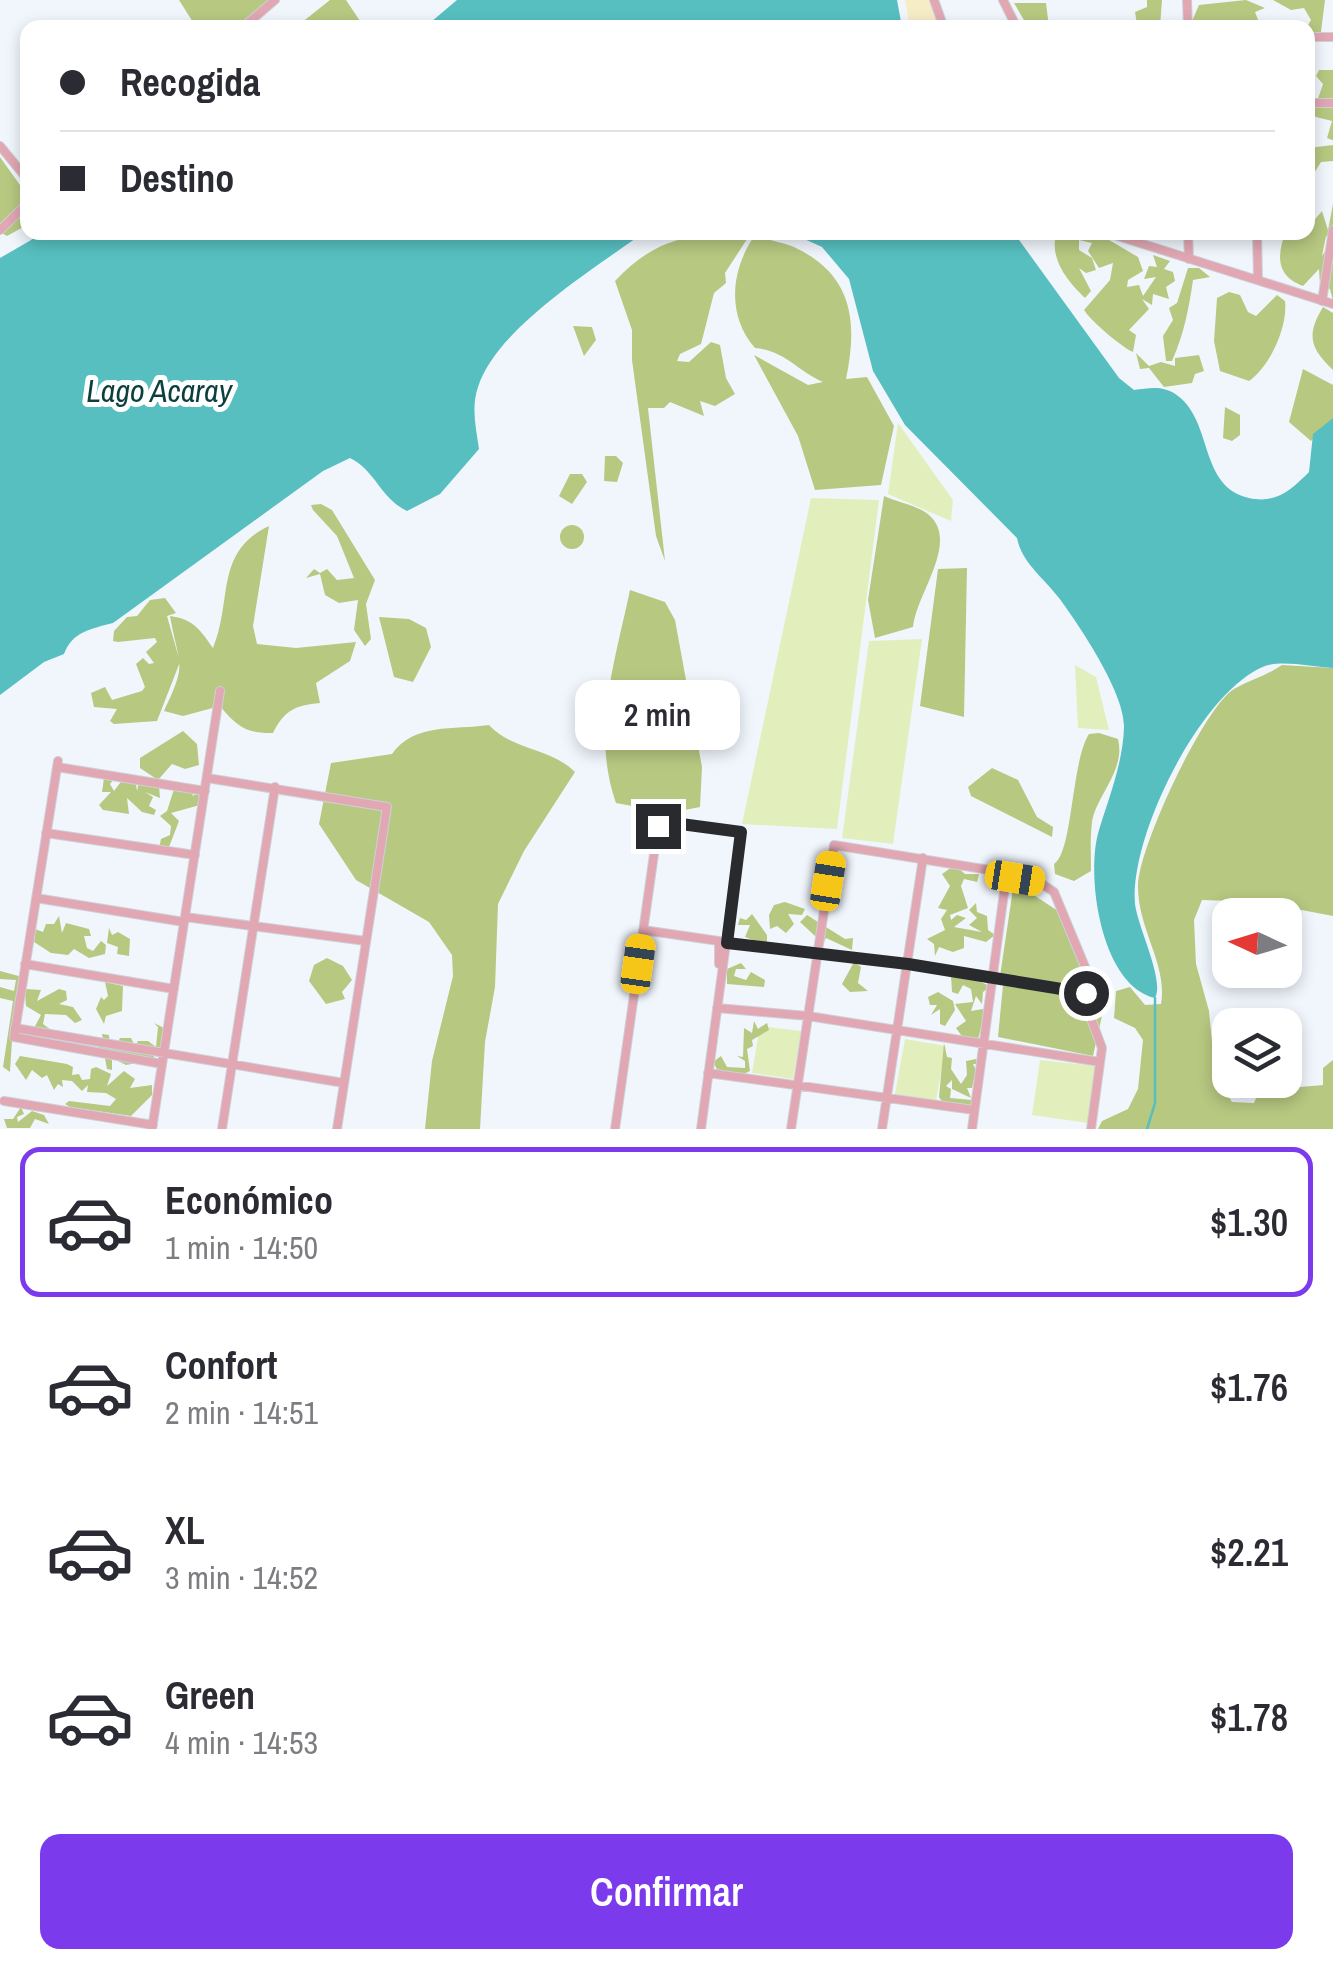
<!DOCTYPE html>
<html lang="es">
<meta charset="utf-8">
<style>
:root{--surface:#fff;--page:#f2f2f3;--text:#2b2b33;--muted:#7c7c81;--line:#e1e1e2;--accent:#7c3aed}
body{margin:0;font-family:"Archivo Narrow",sans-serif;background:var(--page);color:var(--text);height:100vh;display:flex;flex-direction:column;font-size:38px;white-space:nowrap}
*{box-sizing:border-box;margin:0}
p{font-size:32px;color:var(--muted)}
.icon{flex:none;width:55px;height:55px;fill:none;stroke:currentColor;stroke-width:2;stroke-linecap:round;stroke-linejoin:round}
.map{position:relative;height:1129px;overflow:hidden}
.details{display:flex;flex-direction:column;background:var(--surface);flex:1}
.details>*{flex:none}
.banner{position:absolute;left:20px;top:20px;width:1295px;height:220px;border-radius:20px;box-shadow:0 5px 15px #0003;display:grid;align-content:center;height:220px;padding:0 40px;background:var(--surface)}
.needle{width:65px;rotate:274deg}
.buttons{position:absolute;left:1212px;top:898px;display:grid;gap:20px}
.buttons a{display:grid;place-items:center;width:90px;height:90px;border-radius:20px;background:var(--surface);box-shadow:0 5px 15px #0003;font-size:50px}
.end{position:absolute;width:45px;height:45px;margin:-22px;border:12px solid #282a2e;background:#fff;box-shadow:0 0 0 5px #fff}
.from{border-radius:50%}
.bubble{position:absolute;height:70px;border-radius:20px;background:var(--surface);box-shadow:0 5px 15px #0003;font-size:32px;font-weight:600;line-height:70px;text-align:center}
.car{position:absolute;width:30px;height:60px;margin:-30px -15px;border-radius:12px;box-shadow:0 0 8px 2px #0007;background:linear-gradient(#f5c518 24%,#345 0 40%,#f5c518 0 76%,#345 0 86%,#f5c518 0)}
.banner b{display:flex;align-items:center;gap:35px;height:95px;font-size:38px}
.banner b+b{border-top:2px solid var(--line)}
.banner i{width:25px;height:25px;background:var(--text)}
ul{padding:18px 0 0;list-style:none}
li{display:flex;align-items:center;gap:30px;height:150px;margin:0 20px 15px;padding:0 20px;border:5px solid transparent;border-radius:20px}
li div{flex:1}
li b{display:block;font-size:38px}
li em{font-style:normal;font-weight:600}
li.selected{border-color:var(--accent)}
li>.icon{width:90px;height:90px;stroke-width:1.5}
.action{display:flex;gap:20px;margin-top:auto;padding:20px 40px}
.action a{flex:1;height:115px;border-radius:20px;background:var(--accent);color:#fff;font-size:40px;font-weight:600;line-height:115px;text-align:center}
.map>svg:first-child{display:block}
</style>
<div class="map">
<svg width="1333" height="1129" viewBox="0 0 1333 1129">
<rect width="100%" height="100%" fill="#f1f6fd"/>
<path fill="#e2efbc" d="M898,423L953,500L951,521L888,494Z
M811,498L879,500L837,829L742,824Z
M922,639L893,844L842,838L869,641Z
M1075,665L1096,677L1109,730L1078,728Z
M760,1026L801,1031L793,1079L752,1073Z
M905,1039L946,1046L936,1100L895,1094Z
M1040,1060L1096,1066L1088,1123L1032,1115Z"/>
<path fill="#b7c881" d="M179,0H274L249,28L196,27Z
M330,0H346L360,21L376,27H296Z
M1147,0H1162L1160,27L1137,24L1135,12L1147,7Z
M1246,0L1265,8L1255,12L1261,27L1189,28L1199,5Z
M1273,0H1325L1321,32L1313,33L1307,27L1311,20L1304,8L1291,10Z
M1014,3H1046L1049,27H1028Z
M1319,70H1333V140H1332L1327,138L1332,121L1312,116L1323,84L1316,76Z
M1333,145V161L1321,162L1308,183V148Z
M0,157L27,195V225L7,236L0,232Z
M1333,204V241L1326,236L1322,256L1326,250L1333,251V301L1330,289L1320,286L1319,269L1303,286C1276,276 1277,256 1285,233H1297L1298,239L1322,211L1328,230Z
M1057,232L1104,237L1138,257L1143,271L1128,280L1127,287L1139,285L1143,296L1156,277L1144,279L1149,266L1157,267L1153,255L1170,261L1164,269L1173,272L1175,281L1166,287L1169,299L1153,294L1152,305L1142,299L1149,309L1129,330L1136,335L1133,352C1120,346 1090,320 1084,310L1110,280L1113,263L1099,268L1088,251L1092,243L1079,240V250L1092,258L1096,270L1086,273L1079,268L1091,291L1085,298C1067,281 1048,257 1057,232Z
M769,233L757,235C768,241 782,242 794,247C853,275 858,321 846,379L867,377L894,426L881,485L815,490L798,436L754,355L808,385L823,382C797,371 786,351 755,348C726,315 731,269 755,235L749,236L725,273L726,283L714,293L701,344L680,354L677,361L689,362L711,342L720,345L726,378L735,394L715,406L700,401L704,416L670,402L664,408H648L665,561L656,536L632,360V330L615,281C661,231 706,232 769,233Z
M1188,268H1199L1210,277L1193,280C1189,308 1184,334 1172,361H1166L1163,336L1173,320L1169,308L1177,303Z
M1229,292L1240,295L1248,312L1256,316L1277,295L1285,301C1288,327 1270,366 1249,381L1220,371L1214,341L1217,298Z
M1323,307L1333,313V370C1310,348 1306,335 1323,307Z
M573,326L592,327L596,340L584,356Z
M1136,353L1149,366L1161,362L1175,366V358L1199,355L1204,371L1195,374L1192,383L1164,387L1149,368L1140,369Z
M1303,369L1333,385V419L1311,441L1289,422Z
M1225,407L1240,415V435L1232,441L1223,438Z
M605,456H616L623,463L617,482L604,481Z
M570,474H582L587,482L572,504L559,496Z
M884,496C897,502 919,506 929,515C960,542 916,594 913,627L875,638L868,600Z
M321,504L332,510L375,580L366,604L371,639L365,646L354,630L358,600L339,603L325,595L320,574L306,578L314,569L320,573L327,569L337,580L354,578L337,536L313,510L311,505Z
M560 537a12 12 0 1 1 24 0a12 12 0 1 1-24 0Z
M269,526L253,626L257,644L296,648L356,642L350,661L316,683L320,703C295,705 284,711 273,733C247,734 236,726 220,706L183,716L164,711C188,661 179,667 170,616C194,619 200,630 213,648C233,600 214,552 269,526Z
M967,568L964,717L920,706L938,569Z
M630,590L665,602L675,620L702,767L700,807L669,813L616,803C591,732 615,662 630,590Z
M165,598L176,613L167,616L180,662L157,721L114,724L110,721L117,709L94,707L91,693L105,687L112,700L142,691L145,687L136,664L143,658L149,664L154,663L146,652L157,642L155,638L118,642L113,641L114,631L127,617L137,616L150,600Z
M379,617L409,619L426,628L431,647L413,682L394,677Z
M1282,665L1333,668V916L1260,902L1202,900L1194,920L1196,964L1209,1011L1215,1074L1232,1102L1254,1103L1260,1088L1271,1081L1289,1088L1323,1085V1068L1333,1060V1129H1098L1102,1121L1128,1109L1138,1089L1143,1040L1135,1028L1114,1018L1116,991L1130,987L1145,1005L1161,1004C1168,966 1138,929 1138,887C1137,850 1204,707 1234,689C1250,680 1266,676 1282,665Z
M489,725C513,751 550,747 575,772L524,851L498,904L495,987L485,1042L480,1129H425L432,1061L453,976L452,955L429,922L356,880L319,824L331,763L392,754C414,723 453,730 489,725Z
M183,731L197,744L199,765L185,769L172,764L158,780L140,768V758Z
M1099,733L1118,739C1126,770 1096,796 1092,822C1090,838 1091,855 1091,871L1074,881L1055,874L1054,864C1073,852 1071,762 1089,734Z
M992,768L1018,780L1037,817L1053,827L1052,837L971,796L968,787Z
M104,778H115L110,784L114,791L123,779L136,784L137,791L139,782L159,786L160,798L145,792L153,797L149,806L156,810L154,815L142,812L127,798L129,814L103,810L99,805L111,792H102Z
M174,789L194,792L192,796L201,792L200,805L171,813L179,821L169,847L159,848L161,839L170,835L171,826L160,816L167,811Z
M955,865L965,874H979L977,882L964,879L961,886L968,908L950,915L951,920L957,915L966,918L954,927L982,932L969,925L977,918L969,910L976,903L977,912L987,916L988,930L995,935L986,942L964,936V948L953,952L939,947L935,956L934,944L927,939L945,930L941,919L947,910L938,908L950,886L942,874Z
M1014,882L1061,913L1090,989L1000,976Z
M785,902L805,909L802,915L788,914L794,924L786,933L777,926L770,929L769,915L774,905Z
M752,914L767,935V945L745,937L750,925H738L740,918L746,920Z
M807,915L845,939L853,938L852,950L826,938L819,951L816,937L800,922Z
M59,916L62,933L66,923L89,929L91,936H84L87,948L93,951L101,941L106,945L105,954L89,958L74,949L68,955L51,953L34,942L35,929L43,932L46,924H54Z
M109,928L112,935L118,932L130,939L129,956L117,954L118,947L107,943Z
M327,958L343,966L352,980L342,992L345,999L326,1004L309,981L314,965Z
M854,962L861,967L858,983L868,991L850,992L842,984Z
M741,963L746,969H736L734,976L746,980L751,972L765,980L764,987L727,984V969Z
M0,971L26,978V989L41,990L37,1001L59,989L66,991L67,1000L59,1004L73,1007L82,1020L75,1023L66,1015L45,1014L43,1024L51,1030H33L41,1015L26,1006L25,993L21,1022L11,1030L32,1037L30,1044L12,1040L10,1072L3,1067L13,1001L0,998V987L14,991L16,980L0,979Z
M951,976C960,977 982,980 990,987L983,992L982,1004L976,996L971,1011L983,1009L985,1013L978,1039H964L956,1028L966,1021L955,1004L973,1002L971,989L963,985L958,994L952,992Z
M105,982L123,986L122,1011L106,1016L104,1024L96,1009L101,997L104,1000L108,996Z
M1003,985L1106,998L1093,1056L998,1037Z
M938,992L953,1001L955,1010L945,1026L940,1024V1009L931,1015L937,1005H930L928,997Z
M754,1021L758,1029L767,1023L769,1030L752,1040L753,1046L747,1049L750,1071L741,1075L718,1071L713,1062L721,1056L727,1067L745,1068V1061L737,1056L743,1057L744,1028L752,1033Z
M154,1023L164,1028L161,1048H156L153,1054L155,1060L126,1065L112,1058V1070L107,1069L104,1053L97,1048L104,1045L102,1034L109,1035L110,1046H116L120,1038H131L135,1046L138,1041H148L156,1047L158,1027Z
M944,1043L947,1057L952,1058L951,1069L961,1084L967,1075L966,1061L976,1059L979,1064H973L976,1070L972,1088H967L971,1098L952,1089V1080L946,1086L951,1089L950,1098L972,1100L971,1106L943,1103L939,1097Z
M20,1056L67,1064L73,1067L72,1075L79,1074L82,1080L90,1079L91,1069L96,1067L111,1074L107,1086L124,1071L135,1079L130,1088L152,1085V1095L131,1116L70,1107L65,1104L69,1101L110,1106L116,1099L106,1093L87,1092L88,1085L82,1091L72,1081L62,1080L63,1087L58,1084L54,1090L47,1075L42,1078L32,1070L26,1080L15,1064Z
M21,1107L24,1114L17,1117L18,1122L32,1111L44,1115L49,1124L35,1119L30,1128H7L4,1119H13Z"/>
<path fill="#f6ecc6" d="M905,0H929L940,27H910Z"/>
<path fill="#57bfc0" d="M457,0H897L902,27H425Z
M45,232H651V233L636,238C589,272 496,330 478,387C471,408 476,427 479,449L440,494L407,511C380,498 376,471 350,458L323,471L113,623C91,629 73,631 64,654L44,662L0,695V258Z
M791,233H1014L1119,378L1134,390C1150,388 1164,385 1178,396C1213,422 1199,487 1249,498C1276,504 1291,490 1309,472L1313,434L1333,418V668C1313,667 1283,660 1265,666C1201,691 1129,837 1135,904C1138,928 1165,981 1155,998C1101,986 1085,875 1099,830C1109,797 1123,763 1124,727C1125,693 1079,625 1059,598C1043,577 1022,563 1017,538L905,425L873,371L849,279L822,247Z"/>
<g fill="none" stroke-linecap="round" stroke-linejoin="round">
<path stroke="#57bfc0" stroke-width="2.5" d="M1147,1129L1155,1103V998"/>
<defs>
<path id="minor" d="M934,0L944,28
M1003,0L1017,28
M1187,0L1188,28
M242,28L275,0
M1308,37H1333
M1308,103H1333
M0,146L28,180
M0,230L28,203
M1105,232L1333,304
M1188,232L1189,259
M1257,232L1258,279
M1322,301L1333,230
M58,761L14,1037L162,1064
M57,767L205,791
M207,778L387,807L337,1129
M46,833L195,855
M36,898L184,922
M185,917L366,941
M643,930L719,941V964
M727,943L908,964L1086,993
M25,964L174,989
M717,1008L808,1016L1100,1062
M15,1028L344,1083
M708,1073L974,1110
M4,1101L153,1125
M152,1129L220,691
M222,1129L275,787
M615,1129L658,826L666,822L741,832L701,1129
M791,1129L834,845L1002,872L1006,878L1039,882L1054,892L1088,974L1089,1013L1102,1048L1091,1129
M882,1129L923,858
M972,1129L1006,878"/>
</defs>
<use href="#minor" stroke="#cdd1d8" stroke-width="10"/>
<use href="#minor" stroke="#e1a7b3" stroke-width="8"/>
</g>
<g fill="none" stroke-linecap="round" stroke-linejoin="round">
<path stroke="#282a2e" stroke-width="12" d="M658,826L666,822L741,832L727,943L908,964L1086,993"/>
</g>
<g text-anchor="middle" stroke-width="10" stroke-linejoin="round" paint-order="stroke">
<g font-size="32" font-style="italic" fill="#0e3f3f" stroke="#fff">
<text x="159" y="402">Lago Acaray</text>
</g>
</g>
</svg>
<div class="buttons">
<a><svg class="needle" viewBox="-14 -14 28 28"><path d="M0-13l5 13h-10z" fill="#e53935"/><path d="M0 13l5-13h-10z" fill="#7c7c81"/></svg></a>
<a><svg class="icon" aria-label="layers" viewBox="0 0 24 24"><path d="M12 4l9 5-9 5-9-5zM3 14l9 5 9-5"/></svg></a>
</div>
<i class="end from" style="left:1086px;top:993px"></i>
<i class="end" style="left:658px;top:826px"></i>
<div class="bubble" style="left:575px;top:680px;width:165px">2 min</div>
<i class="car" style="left:1015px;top:878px;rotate:99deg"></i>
<i class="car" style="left:828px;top:881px;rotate:9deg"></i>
<i class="car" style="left:638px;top:964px;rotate:8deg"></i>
<div class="banner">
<b><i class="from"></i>Recogida</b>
<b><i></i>Destino</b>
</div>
</div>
<section class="details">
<ul>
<li class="selected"><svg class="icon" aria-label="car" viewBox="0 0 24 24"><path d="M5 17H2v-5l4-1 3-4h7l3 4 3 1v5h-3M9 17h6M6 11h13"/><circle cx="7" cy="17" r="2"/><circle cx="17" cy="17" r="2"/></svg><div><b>Económico</b><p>1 min · 14:50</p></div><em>$1.30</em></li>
<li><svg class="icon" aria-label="car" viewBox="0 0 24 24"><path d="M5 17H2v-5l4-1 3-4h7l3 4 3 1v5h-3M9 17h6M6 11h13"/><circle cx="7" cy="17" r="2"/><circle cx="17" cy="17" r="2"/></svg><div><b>Confort</b><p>2 min · 14:51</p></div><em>$1.76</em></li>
<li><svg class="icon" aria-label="car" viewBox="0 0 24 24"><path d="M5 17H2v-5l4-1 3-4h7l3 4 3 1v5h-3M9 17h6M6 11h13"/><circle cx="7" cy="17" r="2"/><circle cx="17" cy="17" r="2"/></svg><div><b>XL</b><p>3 min · 14:52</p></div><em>$2.21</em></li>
<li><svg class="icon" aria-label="car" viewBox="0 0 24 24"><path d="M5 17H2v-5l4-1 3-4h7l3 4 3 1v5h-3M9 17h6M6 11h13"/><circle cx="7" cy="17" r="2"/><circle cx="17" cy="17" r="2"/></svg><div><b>Green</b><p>4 min · 14:53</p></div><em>$1.78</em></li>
</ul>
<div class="action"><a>Confirmar</a></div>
</section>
